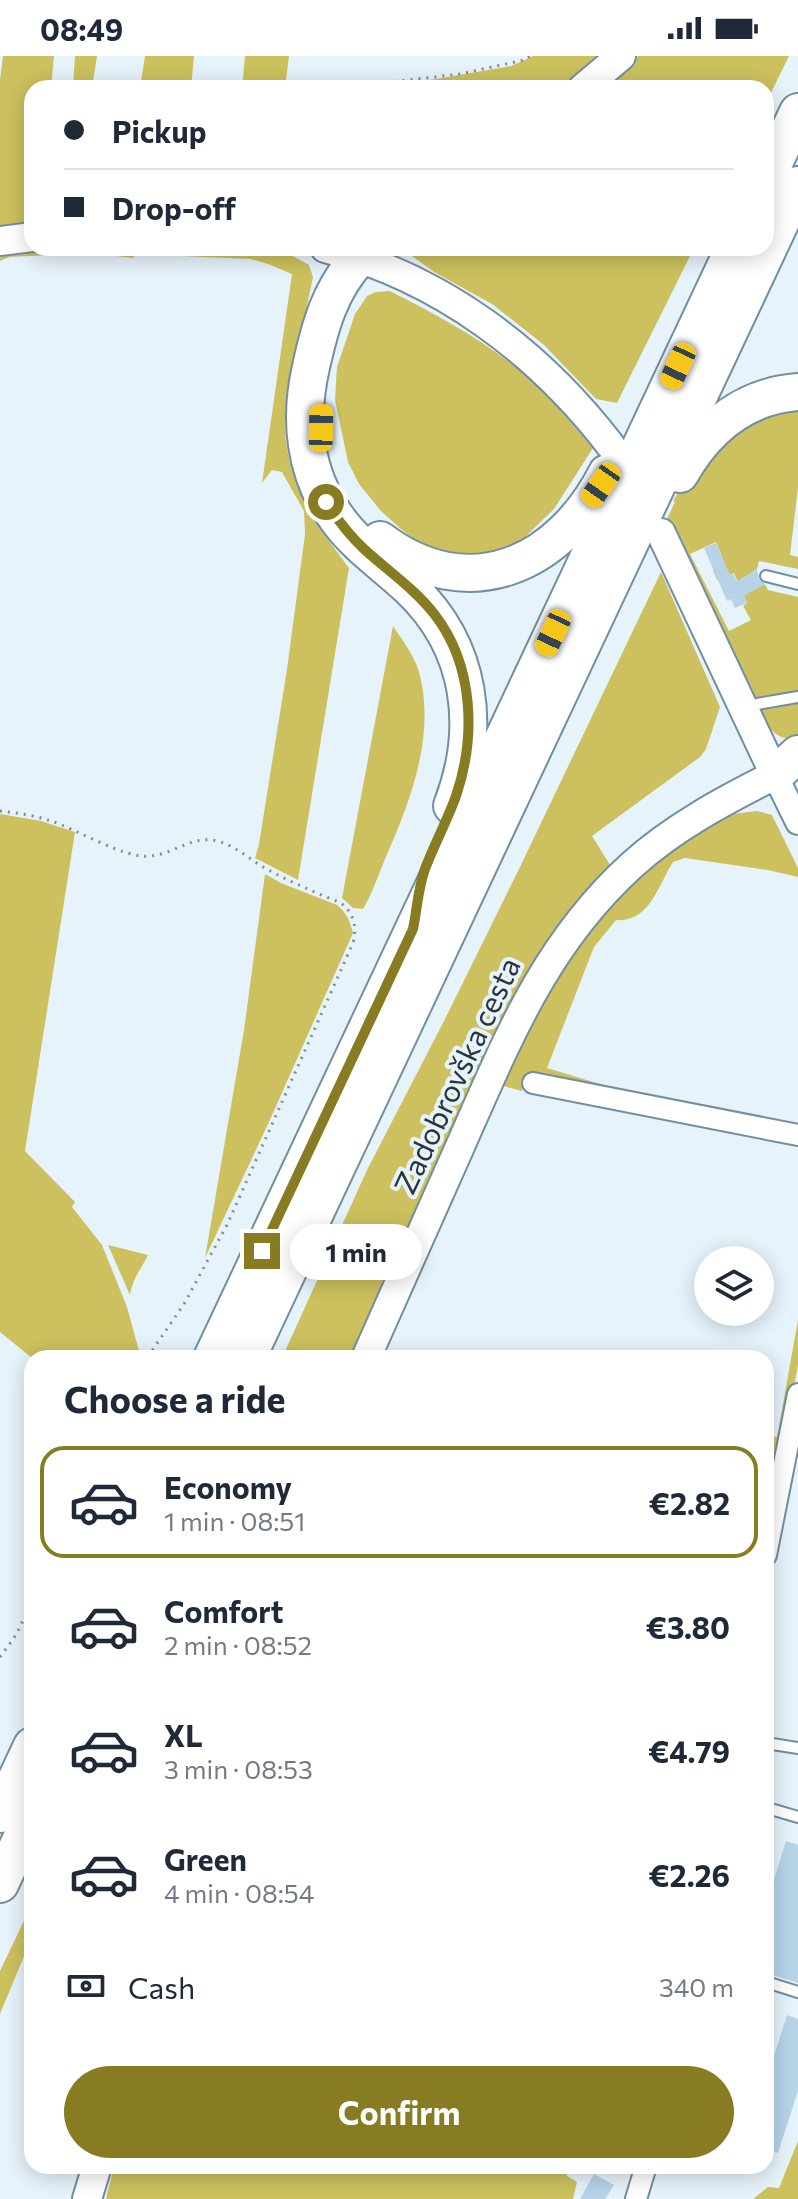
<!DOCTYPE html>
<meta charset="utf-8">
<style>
:root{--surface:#fff;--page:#f6f6f7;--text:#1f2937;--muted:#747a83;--line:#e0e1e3;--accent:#877c22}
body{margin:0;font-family:Commissioner,sans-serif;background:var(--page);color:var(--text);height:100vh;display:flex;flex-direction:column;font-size:30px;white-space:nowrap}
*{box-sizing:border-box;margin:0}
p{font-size:26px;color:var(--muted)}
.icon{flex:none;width:44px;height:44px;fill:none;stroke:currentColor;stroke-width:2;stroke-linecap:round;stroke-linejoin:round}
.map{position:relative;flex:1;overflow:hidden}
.drawer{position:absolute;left:24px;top:1294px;width:750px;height:824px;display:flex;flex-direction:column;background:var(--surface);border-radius:24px;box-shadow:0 4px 20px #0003}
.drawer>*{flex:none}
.hud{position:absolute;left:24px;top:24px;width:750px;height:176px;border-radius:24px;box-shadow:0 4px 20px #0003;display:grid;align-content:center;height:176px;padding:0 40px;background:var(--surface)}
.tools{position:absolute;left:694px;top:1190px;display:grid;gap:16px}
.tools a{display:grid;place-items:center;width:80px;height:80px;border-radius:50%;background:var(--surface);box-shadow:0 4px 20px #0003;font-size:40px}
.end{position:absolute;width:36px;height:36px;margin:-18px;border:10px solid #877c22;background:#fff;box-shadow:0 0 0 4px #fff}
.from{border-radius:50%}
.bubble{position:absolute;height:56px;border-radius:28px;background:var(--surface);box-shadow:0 4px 20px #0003;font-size:26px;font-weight:700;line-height:56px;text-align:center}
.car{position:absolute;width:24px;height:48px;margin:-24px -12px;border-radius:10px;box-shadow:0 0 6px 2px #0007;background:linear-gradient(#f5c518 24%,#345 0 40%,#f5c518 0 76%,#345 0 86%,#f5c518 0)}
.hud b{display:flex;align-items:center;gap:28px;height:76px;font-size:30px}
.hud b+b{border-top:2px solid var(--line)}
.hud i{width:20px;height:20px;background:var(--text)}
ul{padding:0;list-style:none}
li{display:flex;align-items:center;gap:24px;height:112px;margin:0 16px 12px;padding:0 24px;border:4px solid transparent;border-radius:24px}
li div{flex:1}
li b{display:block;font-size:30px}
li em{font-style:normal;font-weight:700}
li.on{border-color:var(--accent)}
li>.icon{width:72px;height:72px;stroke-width:1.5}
h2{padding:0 40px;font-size:36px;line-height:96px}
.pay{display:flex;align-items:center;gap:20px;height:88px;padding:0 40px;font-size:30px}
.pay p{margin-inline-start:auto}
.primary-button{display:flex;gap:16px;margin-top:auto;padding:16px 40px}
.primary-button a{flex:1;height:92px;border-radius:48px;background:var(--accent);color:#fff;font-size:32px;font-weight:700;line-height:92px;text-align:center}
.status{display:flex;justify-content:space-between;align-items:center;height:56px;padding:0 40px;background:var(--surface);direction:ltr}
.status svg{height:22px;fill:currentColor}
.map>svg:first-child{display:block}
</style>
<div class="status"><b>08:49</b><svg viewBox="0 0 49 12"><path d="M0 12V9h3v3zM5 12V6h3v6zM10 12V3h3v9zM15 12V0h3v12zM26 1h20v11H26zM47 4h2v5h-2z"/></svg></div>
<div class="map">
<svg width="798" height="2143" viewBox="0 0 798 2143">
<rect width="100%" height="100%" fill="#e7f3fb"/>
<path fill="#ccc15e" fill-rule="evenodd" d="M3,0H54L51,32H32V171L0,174V24Z
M75,0H97L92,32H73Z
M145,0H194L191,32H140Z
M245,0H289L285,32H242Z
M533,0H603L559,32H383L511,10Z
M638,0H789L766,47V32H600Z
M34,192H251L291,199L309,209L313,221C306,255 298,290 292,324C288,346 283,370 287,392C294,437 322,476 349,512L298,824L255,802L259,788L287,613L305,478L304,455L282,416L272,414L262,427L292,218L268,208L250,203L136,198L133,202L92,197L10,201L0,205V197Z
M401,192H694L617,347L596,343L544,289L492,248L434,216Z
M390,235C441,261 492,288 535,328C556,347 574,371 593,392L554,453L526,480L501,495L476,499L452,496L425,491L401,473L381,455L359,428L348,406L335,344L337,311L355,258L367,240L376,236Z
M798,344V432L790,499L798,501V513L759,505L757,513L752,516L760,531L765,528L768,534L798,541V683C768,686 763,659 752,637L753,635L667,463L675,446L673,445L688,419L709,389ZM716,486L725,508L713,514L717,524L734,517L747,547L743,550L751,564L729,575L690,498Z
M661,516L720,651L706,693L700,701L592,780L612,812L354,1302H282L367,1114L446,961L520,811Z
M393,570C405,588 417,603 421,624C434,686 409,748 385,803C378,820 372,838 363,853L353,852L342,842Z
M757,755L772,759L798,812V821L768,814L685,802L673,806C658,830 649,867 616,864L594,891L547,1012L620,1034L527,1019L522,1035L499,1029L523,973L586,875L644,816L674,793L710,769L732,758Z
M0,758L41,765L75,776L25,1095L75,1146L72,1151L102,1189L127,1251L141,1302H32L0,1276Z
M265,818L281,827L337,849C347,857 350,865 353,877L269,1066L205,1202L244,974Z
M108,1189L148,1199C141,1214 133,1221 130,1239Z
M798,1264V1309L766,1475V1379L777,1381Z
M32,1848V1881L0,1958V1915Z
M798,2085V2143H753L768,2131L779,2132Z
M114,2110H565L567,2120L577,2126L573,2143H106Z"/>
<path fill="#b6d3e8" d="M716,487L730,519L733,517L737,525L757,513L759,523L765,528L744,540L747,547L735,552L731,543L727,545L704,492Z
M786,1785L798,1789V1927L766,1917V1871L772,1851L766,1849Z
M787,1959L798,1963V2035L778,2097L766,2094V2025Z
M594,2118L614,2129L605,2143H580Z"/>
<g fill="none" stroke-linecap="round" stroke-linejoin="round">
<defs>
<path id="service" d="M766,520L798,528
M746,653L757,648L798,641
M766,1687L798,1692
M766,1755L774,1754L798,1761
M766,1926L798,1936"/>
<path id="minor" d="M533,1027L798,1079
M766,1499L798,1338
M636,2143L646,2110"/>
<path id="tertiary" d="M775,719L798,766"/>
<path id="secondary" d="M583,32L621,0
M0,185L32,181
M325,192C441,222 539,296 611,390
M366,1302C398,1230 430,1158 462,1086C508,982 546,887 632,809C674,771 725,744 775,719L661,477
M87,2143L97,2110"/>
<path id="motorway" d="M766,124L798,56
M359,202C330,233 320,270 311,311C299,363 304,417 336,461C356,490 386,509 410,532C472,591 482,672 452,750
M680,418C706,372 744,340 798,336
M380,484C469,551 560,509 607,417
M775,719L798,698
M212,1302L734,192
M247,1302L798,129
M0,1758L32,1690
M0,1828L32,1760"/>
</defs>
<use href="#service" stroke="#728ea1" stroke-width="14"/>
<use href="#minor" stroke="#728ea1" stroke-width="24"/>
<use href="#tertiary" stroke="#728ea1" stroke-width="28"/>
<use href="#secondary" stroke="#728ea1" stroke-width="32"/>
<use href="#motorway" stroke="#728ea1" stroke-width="40"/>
<path stroke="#818c94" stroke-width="3" stroke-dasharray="2 6" stroke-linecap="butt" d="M339,32L460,18L524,4L530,0
M0,755C16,757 33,759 48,764C75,772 126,804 151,800C177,797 194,777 221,786C236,791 250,803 263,811C288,825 314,836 341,847C354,857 357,871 353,887L227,1169L184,1248L147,1302
M0,1601L16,1579L32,1546"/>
<use href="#service" stroke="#fff" stroke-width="10"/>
<use href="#minor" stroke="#fff" stroke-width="20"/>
<use href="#tertiary" stroke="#fff" stroke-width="24"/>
<use href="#secondary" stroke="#fff" stroke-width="28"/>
<use href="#motorway" stroke="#fff" stroke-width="36"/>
</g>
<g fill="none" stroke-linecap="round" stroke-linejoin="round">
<path stroke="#877c22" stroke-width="10" d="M262,1195L413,873C417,854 418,832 425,813C434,789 447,765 456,740C476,681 474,610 435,559C415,533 388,515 364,493C349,479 337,463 326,446"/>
</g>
<g text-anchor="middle" stroke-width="8" stroke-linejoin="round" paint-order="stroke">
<g font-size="30" fill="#29343c" stroke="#e7f3fb">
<text transform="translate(458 1020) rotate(-65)" y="10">Zadobrovška cesta</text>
</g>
</g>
</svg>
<div class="tools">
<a><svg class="icon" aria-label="layers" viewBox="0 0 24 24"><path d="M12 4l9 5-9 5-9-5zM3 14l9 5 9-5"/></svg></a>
</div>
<i class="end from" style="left:326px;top:446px"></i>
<i class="end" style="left:262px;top:1195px"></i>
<div class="bubble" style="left:290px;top:1168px;width:132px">1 min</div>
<i class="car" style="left:678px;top:310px;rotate:205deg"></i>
<i class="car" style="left:321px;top:372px;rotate:1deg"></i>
<i class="car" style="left:601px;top:429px;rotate:215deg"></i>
<i class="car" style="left:553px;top:577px;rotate:205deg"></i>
<div class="hud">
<b><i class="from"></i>Pickup</b>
<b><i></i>Drop-off</b>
</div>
<section class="drawer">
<h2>Choose a ride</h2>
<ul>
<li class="on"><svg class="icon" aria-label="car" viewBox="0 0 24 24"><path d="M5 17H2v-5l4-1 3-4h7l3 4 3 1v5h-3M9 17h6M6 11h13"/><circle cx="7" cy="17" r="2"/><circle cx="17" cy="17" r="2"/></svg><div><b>Economy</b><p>1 min · 08:51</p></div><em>€2.82</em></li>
<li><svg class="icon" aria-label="car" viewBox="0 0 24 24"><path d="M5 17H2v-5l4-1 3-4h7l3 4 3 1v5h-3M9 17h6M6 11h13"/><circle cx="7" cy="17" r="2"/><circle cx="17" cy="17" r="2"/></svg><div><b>Comfort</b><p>2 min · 08:52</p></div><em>€3.80</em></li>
<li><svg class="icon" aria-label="car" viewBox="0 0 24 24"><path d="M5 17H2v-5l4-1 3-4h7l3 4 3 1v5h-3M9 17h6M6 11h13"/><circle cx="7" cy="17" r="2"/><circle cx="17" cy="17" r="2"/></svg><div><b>XL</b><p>3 min · 08:53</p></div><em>€4.79</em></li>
<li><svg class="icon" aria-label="car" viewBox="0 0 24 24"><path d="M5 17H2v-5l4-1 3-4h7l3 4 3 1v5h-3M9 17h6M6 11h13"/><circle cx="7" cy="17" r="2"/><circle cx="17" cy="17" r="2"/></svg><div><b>Green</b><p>4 min · 08:54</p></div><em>€2.26</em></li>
</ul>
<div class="pay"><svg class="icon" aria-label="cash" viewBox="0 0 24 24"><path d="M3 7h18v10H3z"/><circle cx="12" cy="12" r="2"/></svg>Cash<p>340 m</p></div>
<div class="primary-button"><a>Confirm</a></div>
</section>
</div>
